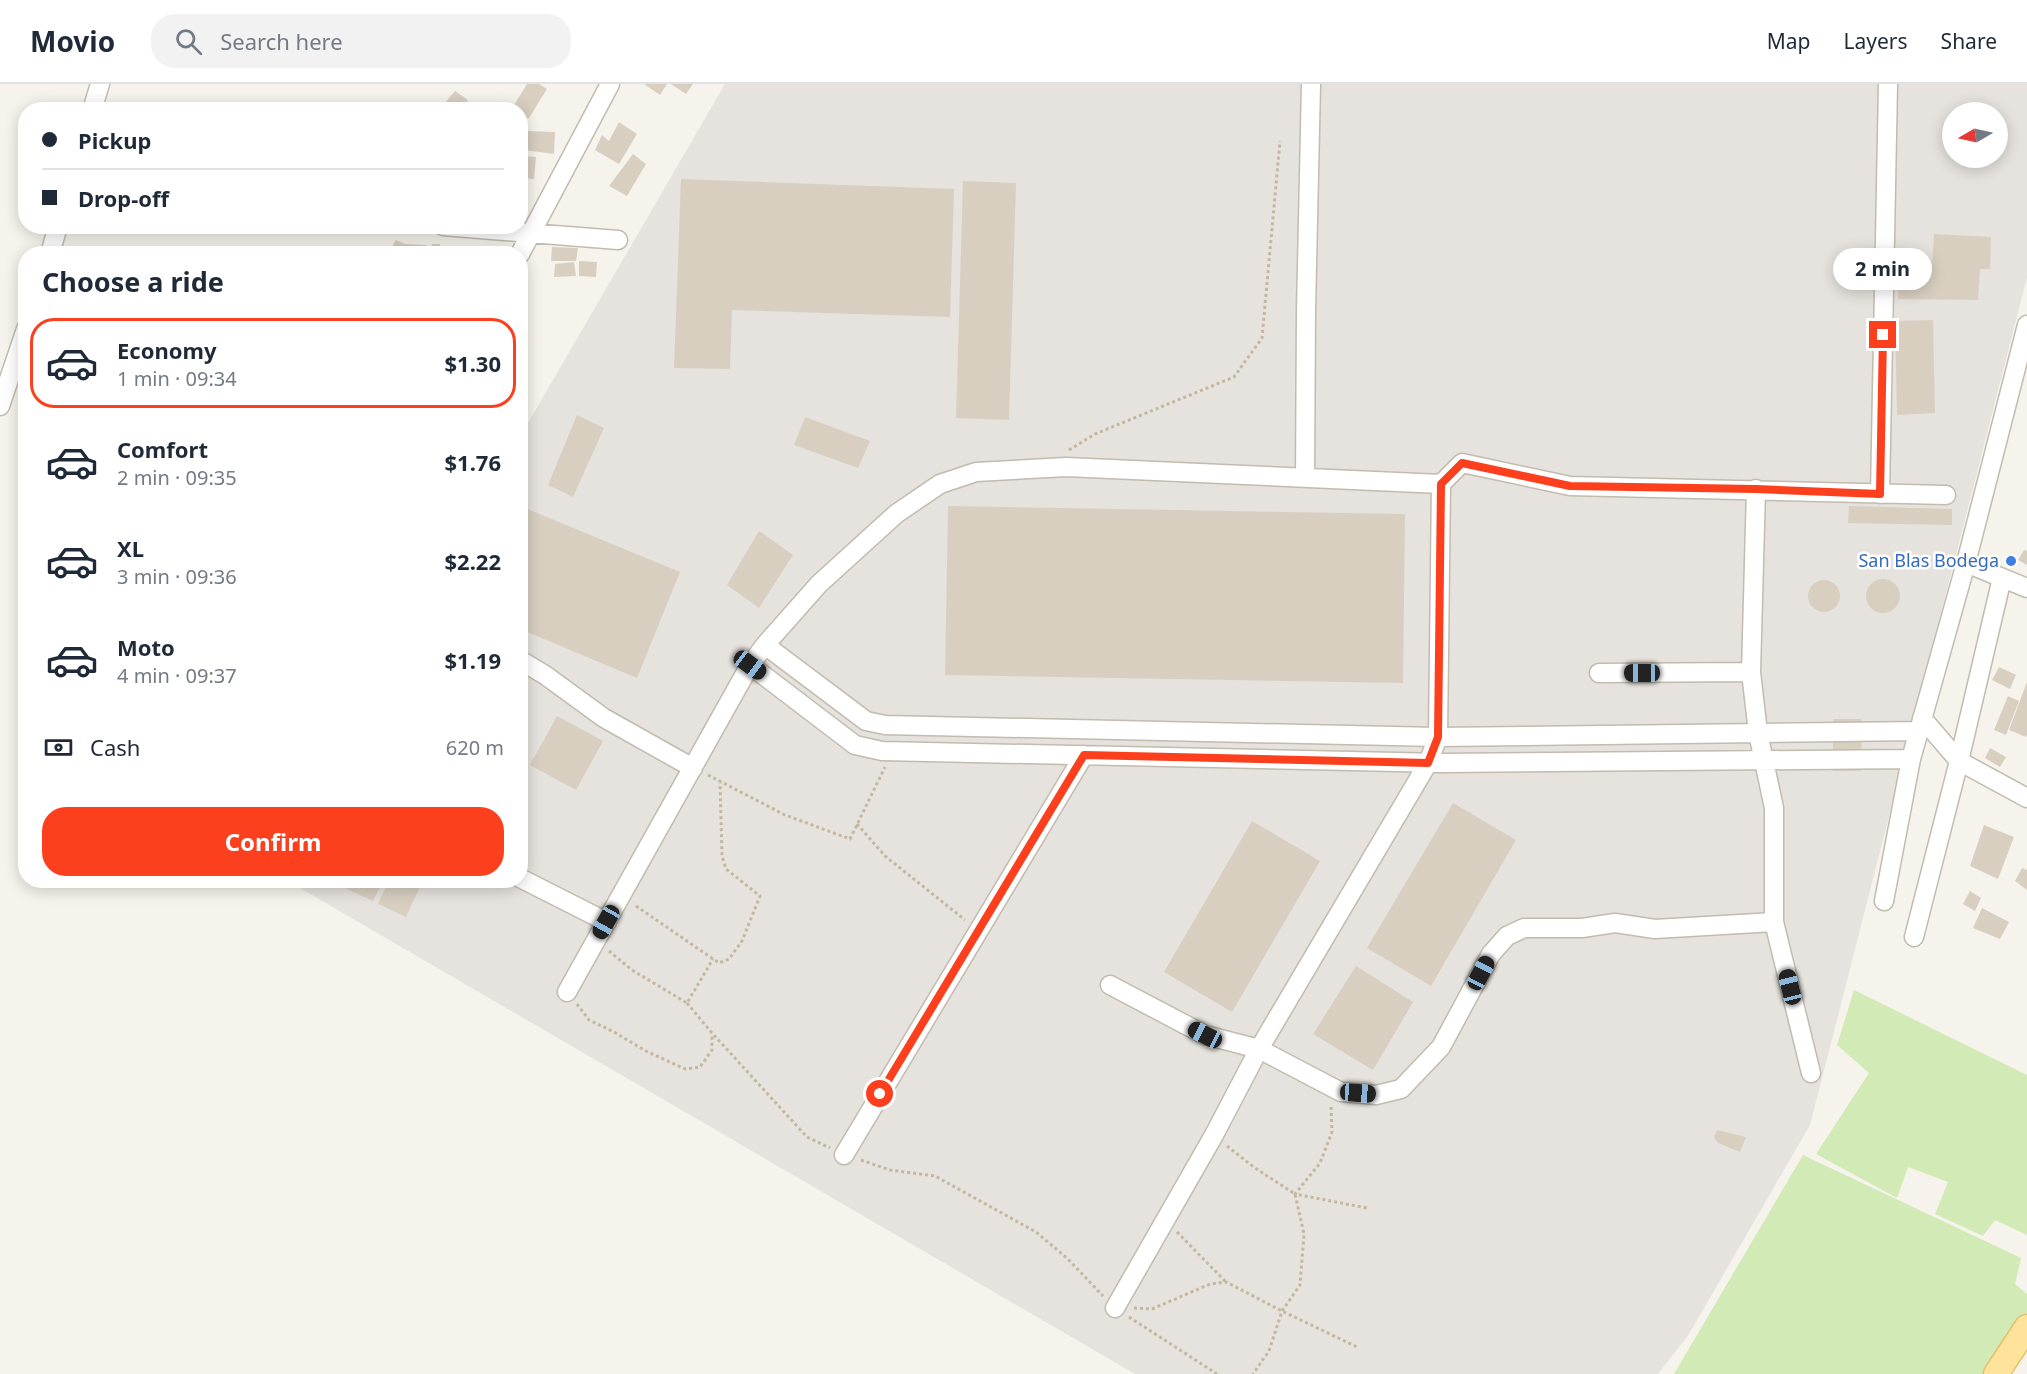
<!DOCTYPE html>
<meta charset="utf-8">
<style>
:root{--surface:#fff;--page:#f2f2f3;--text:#1f2937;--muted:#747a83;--line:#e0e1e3;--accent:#fc3f1d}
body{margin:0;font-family:"Noto Sans",sans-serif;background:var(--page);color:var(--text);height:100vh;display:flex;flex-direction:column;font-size:22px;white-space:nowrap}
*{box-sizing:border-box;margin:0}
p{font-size:20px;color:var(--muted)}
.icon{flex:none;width:33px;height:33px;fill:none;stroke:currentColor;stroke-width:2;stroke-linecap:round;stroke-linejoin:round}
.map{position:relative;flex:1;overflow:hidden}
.sheet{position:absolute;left:18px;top:162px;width:510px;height:642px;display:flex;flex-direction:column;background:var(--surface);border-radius:24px;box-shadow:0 3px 15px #0003}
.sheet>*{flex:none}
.hud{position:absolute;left:18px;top:18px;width:510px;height:132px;border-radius:24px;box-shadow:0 3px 15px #0003;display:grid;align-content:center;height:132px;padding:0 24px;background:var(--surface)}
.needle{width:39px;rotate:261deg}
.controls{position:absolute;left:1942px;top:18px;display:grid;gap:12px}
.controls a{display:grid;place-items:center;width:66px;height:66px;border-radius:50%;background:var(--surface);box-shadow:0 3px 15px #0003;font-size:30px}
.end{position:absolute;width:27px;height:27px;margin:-14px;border:8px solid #fc3f1d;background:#fff;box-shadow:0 0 0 3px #fff}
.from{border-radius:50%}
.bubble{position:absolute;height:42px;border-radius:21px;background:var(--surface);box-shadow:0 3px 15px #0003;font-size:20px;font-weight:700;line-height:42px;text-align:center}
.car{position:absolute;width:18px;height:36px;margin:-18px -9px;border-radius:8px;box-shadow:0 0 4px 2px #0007;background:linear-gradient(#222 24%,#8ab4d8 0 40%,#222 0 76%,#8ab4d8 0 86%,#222 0)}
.hud b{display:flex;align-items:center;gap:21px;height:57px;font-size:22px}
.hud b+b{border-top:2px solid var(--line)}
.hud i{width:15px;height:15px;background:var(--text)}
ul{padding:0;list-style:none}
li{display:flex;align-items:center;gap:18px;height:90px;margin:0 12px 9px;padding:0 12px;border:3px solid transparent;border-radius:24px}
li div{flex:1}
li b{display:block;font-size:22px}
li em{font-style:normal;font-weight:700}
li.active{border-color:var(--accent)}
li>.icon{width:54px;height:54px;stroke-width:1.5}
h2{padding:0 24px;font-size:27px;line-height:72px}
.pay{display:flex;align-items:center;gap:15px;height:66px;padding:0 24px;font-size:22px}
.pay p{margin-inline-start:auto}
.cta{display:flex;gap:12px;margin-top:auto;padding:12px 24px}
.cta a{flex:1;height:69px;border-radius:24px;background:var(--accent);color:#fff;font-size:24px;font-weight:700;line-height:69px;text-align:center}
header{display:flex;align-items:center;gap:36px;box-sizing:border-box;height:84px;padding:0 30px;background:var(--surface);border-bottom:2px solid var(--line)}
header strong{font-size:28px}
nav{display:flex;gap:33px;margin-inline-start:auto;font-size:21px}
.search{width:420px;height:54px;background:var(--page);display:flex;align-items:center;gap:15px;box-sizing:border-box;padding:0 21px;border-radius:24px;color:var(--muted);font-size:22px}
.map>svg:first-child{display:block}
</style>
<header>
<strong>Movio</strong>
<div class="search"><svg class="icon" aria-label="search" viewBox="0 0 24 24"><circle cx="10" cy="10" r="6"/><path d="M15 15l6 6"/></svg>Search here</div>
<nav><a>Map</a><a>Layers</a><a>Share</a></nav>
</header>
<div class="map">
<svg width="2027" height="1290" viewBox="0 0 2027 1290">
<rect width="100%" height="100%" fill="#f6f3ec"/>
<path fill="#e6e2dd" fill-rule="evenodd" d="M725,0H2027V193L1810,1041L1689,1250L1658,1290H1135L288,797L520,796L521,351ZM1953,28H1998V74H1953Z"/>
<path fill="#d2eab5" d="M1854,906L2027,991V1151L1995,1136L1983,1152L1935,1130L1948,1098L1908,1083L1897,1114L1816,1070L1869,989L1837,961Z
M1803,1071L2021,1174L2015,1200L2027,1210V1228L1984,1290H1674Z"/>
<path fill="#d8cfc1" d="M527,0H539L547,5L529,34H520V26H511Z
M644,0H667L660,11Z
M671,0H693L686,10Z
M455,7L468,16L460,26L439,25L441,18L444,20Z
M619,38L637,50L619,80L595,66L602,51L609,57Z
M526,47L555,48L554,70L525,66Z
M633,70L646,80L627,112L609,102Z
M520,72L536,73L534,95L520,94Z
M681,95L954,105L950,233L732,226L730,285L674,284Z
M963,97L1016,99L1009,336L956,334Z
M1934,150L1991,153L1990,185H1980L1978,216L1898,215L1900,183L1932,184Z
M396,156L405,160L426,161L428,167L426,170H388Z
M432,160H440L439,168L430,169Z
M552,163L578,164L576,177H551Z
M579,177L597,178L596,193L579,192Z
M574,178L576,192L554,193L555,180Z
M1933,236L1935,329L1897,331L1895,237Z
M577,331L604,344L573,413L548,401Z
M805,333L870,357L858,384L794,361Z
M520,422L680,488L637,594L520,545Z
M948,422L1405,430L1403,599L945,591Z
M1849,422L1952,425V441L1848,439Z
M759,447L793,471L759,524L727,501Z
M2024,466L2027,467V481L2018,476Z
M1866 512a17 17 0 1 1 34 0a17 17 0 1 1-34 0Z
M1808 512a16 16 0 1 1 32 0a16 16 0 1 1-32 0Z
M1999,583L2016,591L2010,605L1992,596Z
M2027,598V651L2026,653L2009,646Z
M2008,612L2019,617L2006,651L1994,646Z
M557,632L603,657L576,706L530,681Z
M1833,635H1861L1862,646H1833Z
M1833,650L1862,651L1861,673L1833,674Z
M1990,664L2006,673L2000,683L1985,674Z
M1862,677L1861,687H1833L1834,678Z
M1453,719L1516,756L1431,902L1367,864Z
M1252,737L1320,777L1232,928L1164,888Z
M1984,741L2014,753L1998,795L1970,782Z
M2022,784L2027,786V806L2015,797Z
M351,796H383L373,817L347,805Z
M389,796H423L406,833L378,820Z
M1970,807L1981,814L1975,827L1963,820Z
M1982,824L2009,838L2000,855L1973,844Z
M1356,882L1413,918L1373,986L1313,950Z
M1717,1046L1746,1053L1740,1068L1718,1059L1714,1053Z"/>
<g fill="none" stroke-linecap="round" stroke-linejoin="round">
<defs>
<path id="minor" d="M92,26L100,0
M443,142L618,156
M50,170L58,142
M520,170L610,0
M0,322L26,245
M1305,394L1306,227L1311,0
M1756,405L1751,588L1758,649L1774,724V838
M1880,410L1888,0
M1966,479L2027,504
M765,561L866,637L885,641L1438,653L1919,647
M520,576L545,591L604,634L693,684
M750,581L855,661L882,667L1443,679L1911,675
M1599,589L1751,588
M1922,634L1959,677L2027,714
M520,794L607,838
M1884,817L1911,675L1966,479L2027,241
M1914,853L1959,677L2002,494
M1110,901L1205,951L1259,965L1341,1008L1376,1011L1401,1005L1441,963L1491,870L1507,852L1524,844H1582L1615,839L1655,845L1774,838L1811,989
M567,908L750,581L765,561L819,500L896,430L940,400L976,388L1066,383L1441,400L1462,379L1570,402L1946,411
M844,1071L1084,671
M1115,1224L1214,1051L1259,965L1428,679L1438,653L1441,400"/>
<path id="major" d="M1996,1290L2027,1243"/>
</defs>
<use href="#minor" stroke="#c2bbae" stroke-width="21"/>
<use href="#major" stroke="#e6c16a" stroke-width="27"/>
<path stroke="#c4b79f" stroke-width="3" stroke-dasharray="3 3" stroke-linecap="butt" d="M1069,366L1095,350L1234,293L1262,254L1280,57
M708,691L785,731L850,755L885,683
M857,740L885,772L965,836
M636,822L719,879L729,875L742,857L760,812L726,785L722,772L720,697
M609,867L632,886L687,919L713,875
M687,919L712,949L807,1053L830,1064
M577,920L589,936L614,948L646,967L685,985L700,983L712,966V951
M1331,1023L1332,1048L1320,1079L1295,1110L1367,1124
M1227,1062L1255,1084L1295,1110L1304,1150L1300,1201L1282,1227L1269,1267L1253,1290
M861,1076L890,1086L935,1092L1036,1148L1068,1175L1103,1212
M1177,1148L1226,1198
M1134,1224L1152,1225L1210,1200L1226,1198L1282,1227L1357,1263
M1129,1233L1217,1290"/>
<use href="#minor" stroke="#fff" stroke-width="18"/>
<use href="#major" stroke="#ffe39c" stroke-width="24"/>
</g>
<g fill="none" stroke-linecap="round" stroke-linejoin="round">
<path stroke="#fc3f1d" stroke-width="8" d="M880,1010L1084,671L1428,679L1438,653L1441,400L1462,379L1570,402L1756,405L1880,410L1883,251"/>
</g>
<circle fill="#3f7fe0" stroke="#fff" stroke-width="2" cx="2011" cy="477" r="6"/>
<g text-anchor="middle" stroke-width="5" stroke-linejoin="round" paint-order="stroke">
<g font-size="18" fill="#366cbe" stroke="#fff" text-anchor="end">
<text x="1999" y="483">San Blas Bodega</text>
</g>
</g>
</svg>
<div class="controls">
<a><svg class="needle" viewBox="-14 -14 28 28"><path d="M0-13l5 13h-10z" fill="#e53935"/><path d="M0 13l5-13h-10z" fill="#747a83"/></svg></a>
</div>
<i class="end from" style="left:880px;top:1010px"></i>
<i class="end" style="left:1883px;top:251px"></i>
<div class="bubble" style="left:1833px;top:164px;width:99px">2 min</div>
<i class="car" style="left:750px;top:581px;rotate:127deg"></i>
<i class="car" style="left:1642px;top:589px;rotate:270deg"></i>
<i class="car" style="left:606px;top:838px;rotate:209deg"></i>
<i class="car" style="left:1481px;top:889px;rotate:28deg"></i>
<i class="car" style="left:1790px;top:903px;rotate:346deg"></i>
<i class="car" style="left:1205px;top:951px;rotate:297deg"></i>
<i class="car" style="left:1358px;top:1009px;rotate:94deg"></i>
<div class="hud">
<b><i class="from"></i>Pickup</b>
<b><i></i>Drop-off</b>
</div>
<section class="sheet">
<h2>Choose a ride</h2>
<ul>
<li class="active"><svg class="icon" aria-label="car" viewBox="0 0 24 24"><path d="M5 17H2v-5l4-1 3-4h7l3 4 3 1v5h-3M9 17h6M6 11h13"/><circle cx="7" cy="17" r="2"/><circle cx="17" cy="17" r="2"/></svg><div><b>Economy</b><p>1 min · 09:34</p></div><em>$1.30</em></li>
<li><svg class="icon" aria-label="car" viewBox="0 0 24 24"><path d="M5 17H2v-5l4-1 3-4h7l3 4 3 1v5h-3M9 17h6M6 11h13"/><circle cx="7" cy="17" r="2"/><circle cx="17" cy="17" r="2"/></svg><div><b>Comfort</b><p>2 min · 09:35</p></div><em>$1.76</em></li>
<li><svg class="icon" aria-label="car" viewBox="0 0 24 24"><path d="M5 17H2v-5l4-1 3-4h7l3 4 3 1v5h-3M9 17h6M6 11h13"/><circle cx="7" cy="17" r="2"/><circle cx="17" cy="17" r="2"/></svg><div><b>XL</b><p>3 min · 09:36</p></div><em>$2.22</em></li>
<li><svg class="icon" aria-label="car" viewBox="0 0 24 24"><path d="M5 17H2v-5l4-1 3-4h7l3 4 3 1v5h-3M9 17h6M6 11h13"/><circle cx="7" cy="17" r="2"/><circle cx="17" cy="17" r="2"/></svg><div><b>Moto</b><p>4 min · 09:37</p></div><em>$1.19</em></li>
</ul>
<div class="pay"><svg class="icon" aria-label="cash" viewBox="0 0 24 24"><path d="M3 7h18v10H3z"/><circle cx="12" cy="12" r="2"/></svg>Cash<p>620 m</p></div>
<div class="cta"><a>Confirm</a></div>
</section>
</div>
